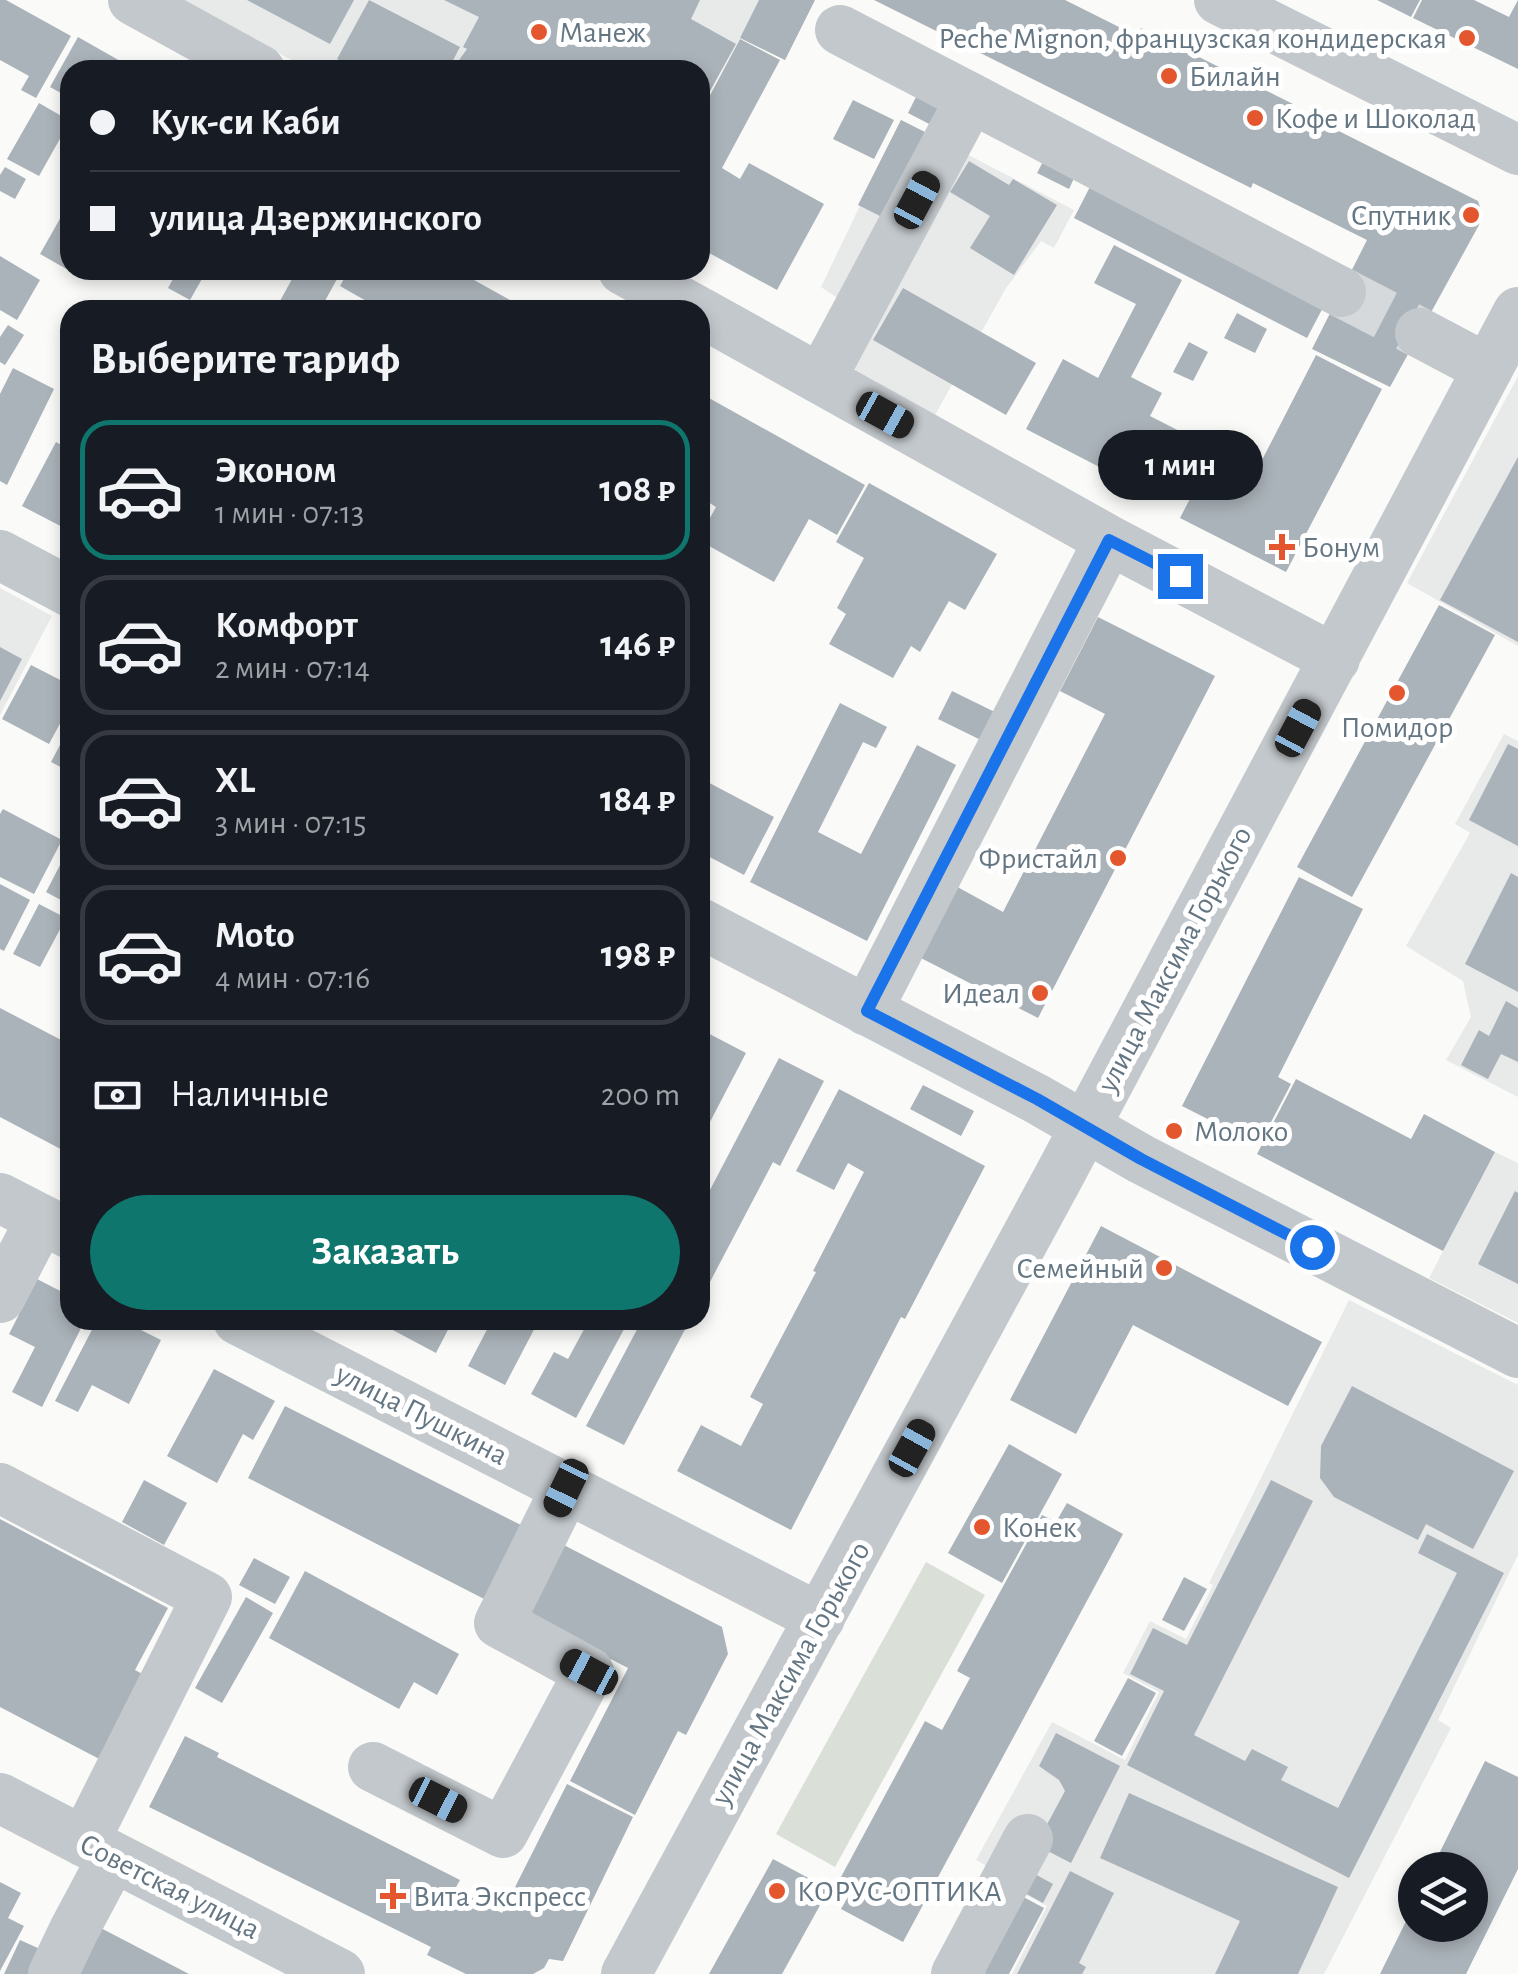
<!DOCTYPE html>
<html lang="ru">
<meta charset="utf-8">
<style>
:root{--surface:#171b24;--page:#20242c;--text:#f1f3f6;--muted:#9ea1a6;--line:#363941;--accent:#0f766e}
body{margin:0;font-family:"Alegreya Sans",sans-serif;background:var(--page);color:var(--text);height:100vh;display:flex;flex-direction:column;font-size:38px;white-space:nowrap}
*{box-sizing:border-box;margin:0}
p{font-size:32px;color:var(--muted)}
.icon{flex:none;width:55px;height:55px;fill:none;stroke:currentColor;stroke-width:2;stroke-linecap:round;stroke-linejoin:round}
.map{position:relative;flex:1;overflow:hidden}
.details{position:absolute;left:60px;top:300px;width:650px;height:1030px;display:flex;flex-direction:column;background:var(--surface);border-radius:30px;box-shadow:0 5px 15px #0003}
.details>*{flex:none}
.banner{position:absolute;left:60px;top:60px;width:650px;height:220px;border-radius:30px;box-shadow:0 5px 15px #0003;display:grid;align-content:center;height:220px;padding:0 30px;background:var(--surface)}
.tools{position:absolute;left:1398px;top:1852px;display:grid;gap:20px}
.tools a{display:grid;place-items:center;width:90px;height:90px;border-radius:50%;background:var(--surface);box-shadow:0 5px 15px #0003;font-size:50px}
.end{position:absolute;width:45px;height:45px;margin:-22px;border:12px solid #1a73e8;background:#fff;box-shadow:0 0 0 5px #fff}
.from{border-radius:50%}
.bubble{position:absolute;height:70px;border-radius:35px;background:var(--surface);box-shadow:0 5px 15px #0003;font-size:32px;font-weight:600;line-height:70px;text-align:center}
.car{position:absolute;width:30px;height:60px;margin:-30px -15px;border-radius:12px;box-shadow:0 0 8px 2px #0007;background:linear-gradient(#222 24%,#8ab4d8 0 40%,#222 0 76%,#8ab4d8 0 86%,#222 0)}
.banner b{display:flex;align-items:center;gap:35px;height:95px;font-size:38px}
.banner b+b{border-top:2px solid var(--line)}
.banner i{width:25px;height:25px;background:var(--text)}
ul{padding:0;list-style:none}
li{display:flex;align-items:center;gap:30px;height:140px;margin:0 20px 15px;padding:0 10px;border:5px solid var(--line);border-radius:30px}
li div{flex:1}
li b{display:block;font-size:38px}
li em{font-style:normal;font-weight:600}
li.current{border-color:var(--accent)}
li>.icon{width:90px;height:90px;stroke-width:1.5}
h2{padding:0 30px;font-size:45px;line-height:120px}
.pay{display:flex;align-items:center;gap:25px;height:110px;padding:0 30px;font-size:38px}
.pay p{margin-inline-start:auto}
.action{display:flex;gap:20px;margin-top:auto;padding:20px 30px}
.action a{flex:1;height:115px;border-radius:60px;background:var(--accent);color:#fff;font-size:40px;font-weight:600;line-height:115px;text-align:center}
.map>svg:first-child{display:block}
</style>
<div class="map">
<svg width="1518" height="1974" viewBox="0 0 1518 1974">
<rect width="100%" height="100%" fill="#fafaf8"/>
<path fill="#e8e9e9" d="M183,0H815L785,60L740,38L700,110V70H310Z
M901,120L1074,210L1054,248L1041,241L1006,288L935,415L811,344L839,299L821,287Z
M1518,376V646L1407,583Z
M0,588L52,616L0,715Z
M1504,734L1518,741V1097L1446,1060L1471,1017L1463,981L1406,946L1470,833L1455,824Z
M1495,1152L1518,1163V1323L1429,1278Z
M1349,1300L1518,1385V1555L1438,1720L1451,1728L1324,1974H1012L1047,1906L1017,1890L1018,1884L976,1860L1052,1722L1125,1760L1159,1692L1123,1673L1150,1621L1186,1639L1213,1585L1209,1583Z"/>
<path fill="#dadfd7" d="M926,1562L985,1595L835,1867L776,1834Z"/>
<path fill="#aab3b9" d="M0,0H6L71,36L36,98L21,90L29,76L0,60Z
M247,0H354L330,44Z
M369,0L460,47L448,70H359L337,59Z
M444,0H700L691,19L736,44L700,109V70H452L467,49L463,47L479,17Z
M759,0H815L785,60L740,38Z
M874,0H1065L1137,36L1141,28L1293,104L1291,107L1478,201L1482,213L1479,225L1390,387L1312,349L1367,240L1253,183L1251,188Z
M1377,0H1420L1411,17Z
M1422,0H1474L1509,17L1518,0V69L1413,18Z
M78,37L129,66L126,70H70V98L50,87Z
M740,39L780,60L722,168L740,179L749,163L824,204L777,290L700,248V114Z
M916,97L945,112L937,128L908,113Z
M853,100L894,120L874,159L833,139Z
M39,103L70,121L39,176L7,159Z
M901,120L931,135L888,220L858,205Z
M1046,156L1077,172L1069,189L1037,173Z
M969,161L1009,185L1013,179L1057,205L1014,275L970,248L990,216L950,192Z
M5,167L26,179L15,199L0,191V175Z
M1095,177L1328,298L1307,338L1074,218Z
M70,201V271L40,254Z
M1114,245L1182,280L1131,377L1162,393L1150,416L1195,439L1163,500L1026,429L1063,359L1098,378L1136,304L1094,283Z
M0,256L40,280L17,320L0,310Z
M178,270H207L190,300L168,288Z
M297,270H320L337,279L320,310H275Z
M349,270H456L528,310H382L340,286Z
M903,288L1036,363L1006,415L873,340Z
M1237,313L1267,329L1255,353L1224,338Z
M8,325L24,335L5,365L0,362V337Z
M1189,342L1208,352L1193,381L1173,372Z
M1316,355L1382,389L1286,572L1180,518L1220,441L1261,462Z
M13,368L54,389L7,485L0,481V394Z
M700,393L865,485L837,535L809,519L774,582L700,541V536L716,507L700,497L702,474L700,473Z
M56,442L70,450V531L22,506Z
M1518,457V642L1440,600Z
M869,483L997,554L965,610L949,601L920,652L911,646L893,678L829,644L846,614L837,608L864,558L836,542Z
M1439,605L1495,635L1352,897L1297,867Z
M1098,617L1215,676L1038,1018L915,955L952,884L1003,912L1105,714L1060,691Z
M0,647L22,659L0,701Z
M31,665L70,685V705L49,744L2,719Z
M952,691L1005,717L991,745L938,719Z
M840,703L887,727L876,748L863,742L818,832L861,854L917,745L956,765L867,941L750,882Z
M70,726V772L51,762Z
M1508,744L1518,749V846L1469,820Z
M700,778L774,817L744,875L700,852Z
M3,809L62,840L34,894L0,877V814Z
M70,846V905L46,892Z
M1511,873L1518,877V992L1465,964Z
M1299,877L1363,909L1278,1077L1291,1084L1259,1145L1182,1106Z
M0,884L30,900L4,951L0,949Z
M39,904L66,918L40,967L13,954Z
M1506,1001L1518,1008V1062L1501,1054L1488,1079L1461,1065L1479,1030L1489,1036Z
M0,1008L67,1043L70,1038V1154L0,1117Z
M700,1029L746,1053L700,1141Z
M779,1058L824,1081L780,1166L773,1162L700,1301V1209Z
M1296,1079L1411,1139L1424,1114L1495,1152L1443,1251L1257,1154Z
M923,1085L974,1111L961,1136L910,1109Z
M839,1089L985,1166L905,1319L901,1317L791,1530L677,1471L701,1425L741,1446L763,1404L750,1397L816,1272L813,1271L864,1172L848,1163L834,1190L796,1171Z
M1170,1121L1184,1129L1177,1141L1163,1133Z
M1515,1191L1518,1193V1284L1478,1264Z
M1101,1226L1322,1342L1288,1406L1133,1325L1076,1434L1010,1400Z
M37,1279L70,1296V1320H85L42,1407L12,1392L35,1347L9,1334Z
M97,1320H121L161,1340L129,1404L92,1385L78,1412L55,1401Z
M374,1320H453L436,1353Z
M492,1320H539L505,1385L468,1366Z
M589,1320H629L576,1418L531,1394L554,1352L568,1359Z
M642,1320H690L624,1445L586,1426Z
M214,1369L275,1401L253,1440L243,1434L217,1483L167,1456Z
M1352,1386L1514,1471L1473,1549L1426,1524L1418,1540L1334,1497L1320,1478L1321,1446Z
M285,1406L529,1529L492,1603L248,1478Z
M1009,1444L1062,1474L1002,1583L948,1553Z
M144,1480L187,1503L164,1545L122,1522Z
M1271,1480L1313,1501L1194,1735L1245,1761L1252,1749L1288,1767L1281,1780L1338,1808L1457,1573L1418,1553L1427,1534L1504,1573L1349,1878L1127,1765L1164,1691L1130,1674L1153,1628L1187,1645Z
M1067,1503L1123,1534L903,1942L841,1909L855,1884L841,1877L925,1721L942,1730L970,1678L957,1671L1042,1515L1056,1522Z
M0,1519L168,1608L135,1670L150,1678L105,1762L0,1707Z
M558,1542L722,1627L728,1654L686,1735L678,1731L635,1815L570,1781L628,1668L522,1613Z
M254,1558L290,1577L275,1604L239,1585Z
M305,1571L459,1654L437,1695L414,1682L399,1709L269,1638Z
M1184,1577L1207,1589L1184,1631L1162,1620Z
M246,1597L273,1613L222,1703L195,1688Z
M1128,1678L1156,1693L1122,1756L1094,1741Z
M1056,1733L1120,1766L1071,1863L1036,1845L1065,1791L1059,1780L1039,1766Z
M185,1736L219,1753L217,1757L460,1880L455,1889L502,1913L567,1784L633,1817L563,1961L549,1959L544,1968L533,1974H466L427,1955L431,1947L149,1807Z
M1485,1761L1518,1777V1869L1466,1974H1380L1415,1903V1925H1470V1870H1431Z
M1129,1793L1338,1887L1298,1974H1215L1240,1921L1100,1858Z
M773,1859L829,1889L782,1974H709Z
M1070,1871L1114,1893L1079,1963L1086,1967L1082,1974H1017Z
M1033,1873L1053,1884L1043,1903L1023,1892Z
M0,1882L21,1893L8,1918L24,1926L0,1971Z
M1014,1892L1044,1908L1009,1974H986L974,1968Z
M97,1926L189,1974H72Z
M20,1940L49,1953L39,1974H4Z"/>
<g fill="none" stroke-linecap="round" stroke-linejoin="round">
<path stroke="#d5d9db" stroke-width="50" stroke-dasharray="50 25" stroke-linecap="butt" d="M1341,292L1420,333"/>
<path stroke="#c3c8cc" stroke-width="50" d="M133,0L260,70
M1219,0L1518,150
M840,30L971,98
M623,270L696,310
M700,312L1109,540L1335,659
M1420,333L1488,369
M821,379L971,98L1341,292
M0,555L70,592
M700,923L1037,1099L1141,1159L1518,1353
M867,1011L1109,540
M0,1198L70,1234
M0,1298L41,1219
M238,1320L820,1618
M0,1488L207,1597L84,1842
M373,1767L503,1833L589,1672L499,1623L566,1488
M0,1798L340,1974
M53,1974L74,1930L113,1857
M626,1974L1059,1176L1518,312
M956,1974L1028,1839"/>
</g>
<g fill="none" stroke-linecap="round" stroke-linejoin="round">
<path stroke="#1a73e8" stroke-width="12" d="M1180,576L1109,540L867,1011L1037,1099L1141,1159L1312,1247"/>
</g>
<g fill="#e4572e" stroke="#fff" stroke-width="4">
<circle cx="539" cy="32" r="10"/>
<circle cx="1467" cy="38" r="10"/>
<circle cx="1169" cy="76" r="10"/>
<circle cx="1255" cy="118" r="10"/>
<circle cx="1471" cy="215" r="10"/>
<path d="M1277 532h10v10h10v10h-10v10h-10v-10h-10v-10h10z"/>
<circle cx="1397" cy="693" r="10"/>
<circle cx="1118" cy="858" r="10"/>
<circle cx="1040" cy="993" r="10"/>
<circle cx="1174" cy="1131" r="10"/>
<circle cx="1164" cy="1268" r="10"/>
<circle cx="982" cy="1527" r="10"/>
<circle cx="777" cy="1891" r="10"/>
<path d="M388 1881h10v10h10v10h-10v10h-10v-10h-10v-10h10z"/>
</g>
<g text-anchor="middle" stroke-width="10" stroke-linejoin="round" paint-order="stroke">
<g font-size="30" fill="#657683" stroke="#fff" text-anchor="start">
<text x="559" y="42">Манеж</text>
<text x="1447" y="48" text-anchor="end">Peche Mignon, французская кондидерская</text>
<text x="1189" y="86">Билайн</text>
<text x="1275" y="128">Кофе и Шоколад</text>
<text x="1451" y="225" text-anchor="end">Спутник</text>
<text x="1302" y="557">Бонум</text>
<text x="1397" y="737" text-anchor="middle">Помидор</text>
<text x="1098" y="868" text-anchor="end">Фристайл</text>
<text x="1020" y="1003" text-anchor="end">Идеал</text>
<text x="1194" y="1141">Молоко</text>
<text x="1144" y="1278" text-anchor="end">Семейный</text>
<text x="1002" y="1537">Конек</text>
<text x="797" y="1901">КОРУС-ОПТИКА</text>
<text x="413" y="1906">Вита Экспресс</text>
</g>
<g font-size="30" fill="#657683" stroke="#fff">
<text transform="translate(1174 959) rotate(-62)" y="10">улица Максима Горького</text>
<text transform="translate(422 1414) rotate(27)" y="10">улица Пушкина</text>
<text transform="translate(790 1673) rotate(-61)" y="10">улица Максима Горького</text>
<text transform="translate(170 1886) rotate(27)" y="10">Советская улица</text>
</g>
</g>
</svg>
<div class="tools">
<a><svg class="icon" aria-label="layers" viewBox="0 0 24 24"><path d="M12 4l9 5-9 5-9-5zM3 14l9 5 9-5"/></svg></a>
</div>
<i class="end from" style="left:1312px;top:1247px"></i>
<i class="end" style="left:1180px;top:576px"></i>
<div class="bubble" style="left:1098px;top:430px;width:165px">1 мин</div>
<i class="car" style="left:917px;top:200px;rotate:28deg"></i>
<i class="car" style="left:885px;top:415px;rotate:119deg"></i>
<i class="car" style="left:1298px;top:728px;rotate:28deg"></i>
<i class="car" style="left:912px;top:1448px;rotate:29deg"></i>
<i class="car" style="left:566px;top:1488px;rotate:206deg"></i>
<i class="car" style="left:589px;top:1672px;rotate:298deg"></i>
<i class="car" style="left:438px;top:1800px;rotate:117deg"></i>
<div class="banner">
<b><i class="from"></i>Кук-си Каби</b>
<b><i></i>улица Дзержинского</b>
</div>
<section class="details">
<h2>Выберите тариф</h2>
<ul>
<li class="current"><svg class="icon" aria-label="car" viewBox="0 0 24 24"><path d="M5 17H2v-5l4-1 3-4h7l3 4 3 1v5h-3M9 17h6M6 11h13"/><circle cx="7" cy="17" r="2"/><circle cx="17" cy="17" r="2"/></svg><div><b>Эконом</b><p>1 мин · 07:13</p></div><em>108 ₽</em></li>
<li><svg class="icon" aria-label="car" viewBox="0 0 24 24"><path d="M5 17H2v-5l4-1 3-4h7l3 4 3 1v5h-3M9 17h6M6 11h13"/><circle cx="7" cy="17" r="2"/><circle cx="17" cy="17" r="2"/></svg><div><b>Комфорт</b><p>2 мин · 07:14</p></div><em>146 ₽</em></li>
<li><svg class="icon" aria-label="car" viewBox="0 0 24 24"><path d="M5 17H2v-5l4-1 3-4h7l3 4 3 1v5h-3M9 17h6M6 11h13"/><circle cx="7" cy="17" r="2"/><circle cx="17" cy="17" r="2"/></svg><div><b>XL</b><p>3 мин · 07:15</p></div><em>184 ₽</em></li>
<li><svg class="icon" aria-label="car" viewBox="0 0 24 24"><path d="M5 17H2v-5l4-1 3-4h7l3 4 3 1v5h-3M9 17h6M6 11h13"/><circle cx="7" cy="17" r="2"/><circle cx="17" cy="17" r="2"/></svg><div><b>Moto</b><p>4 мин · 07:16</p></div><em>198 ₽</em></li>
</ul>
<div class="pay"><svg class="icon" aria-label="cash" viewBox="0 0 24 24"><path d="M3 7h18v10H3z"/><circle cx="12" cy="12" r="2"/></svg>Наличные<p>200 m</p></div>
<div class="action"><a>Заказать</a></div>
</section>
</div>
